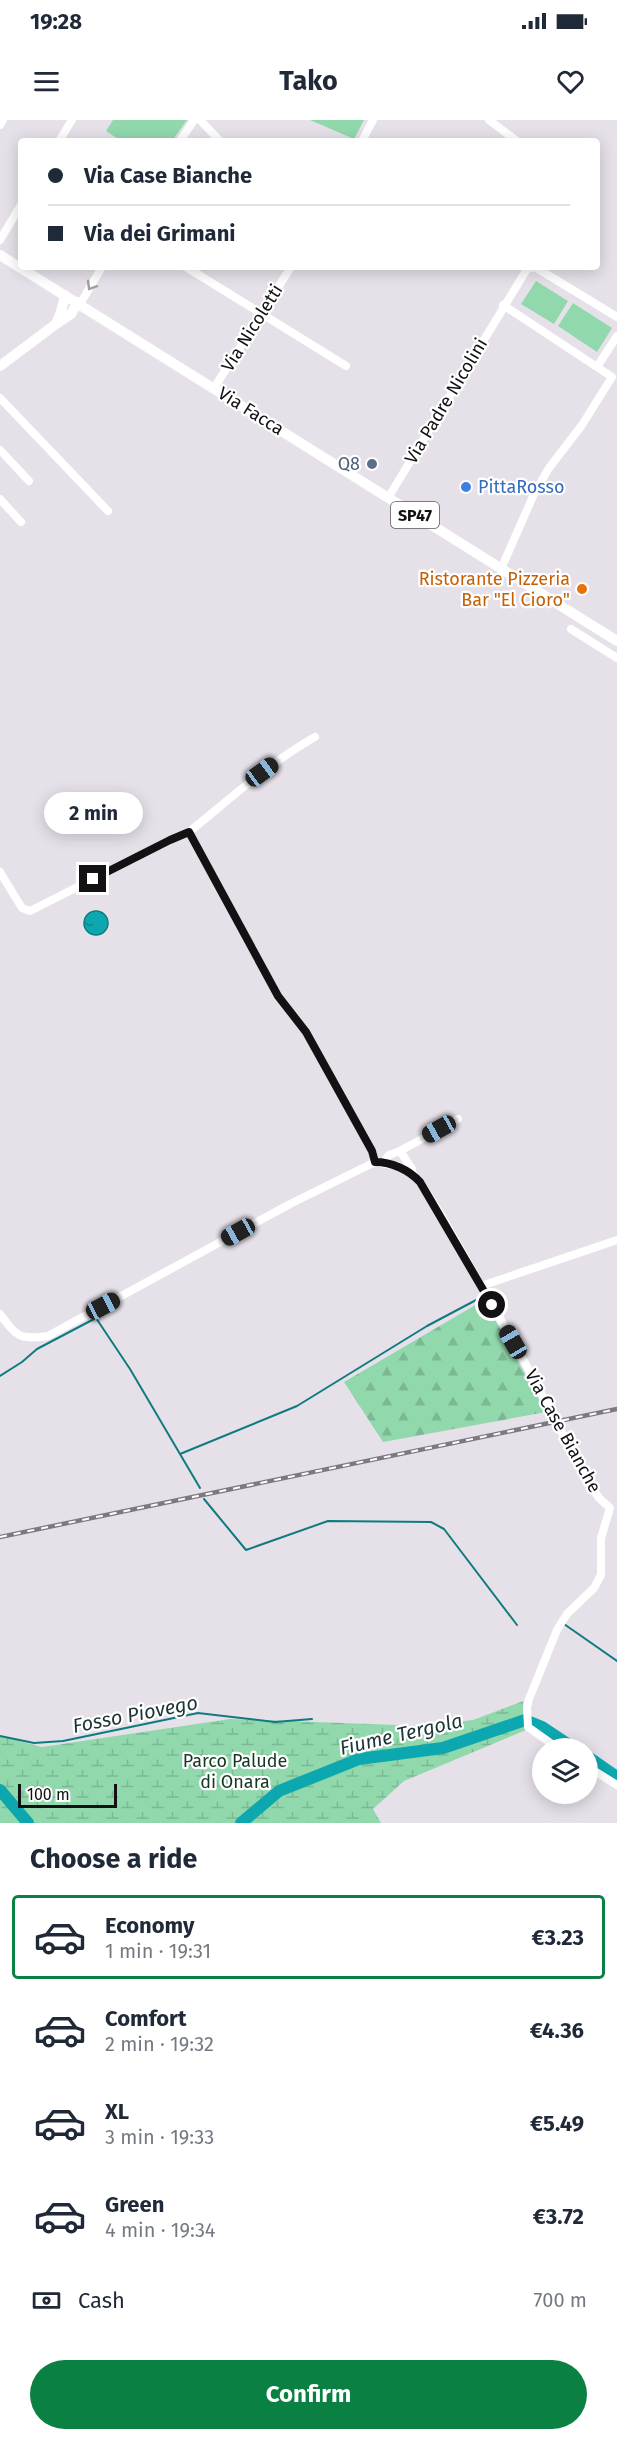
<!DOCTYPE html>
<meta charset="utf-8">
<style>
:root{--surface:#fff;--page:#f2f2f3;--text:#1f2937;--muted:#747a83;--line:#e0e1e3;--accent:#0b8043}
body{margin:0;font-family:"Fira Sans",sans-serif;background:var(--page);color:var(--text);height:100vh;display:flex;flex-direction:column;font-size:22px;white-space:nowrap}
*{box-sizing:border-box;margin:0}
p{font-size:20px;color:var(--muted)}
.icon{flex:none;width:33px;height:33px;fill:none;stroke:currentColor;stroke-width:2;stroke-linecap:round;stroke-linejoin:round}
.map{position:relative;height:1703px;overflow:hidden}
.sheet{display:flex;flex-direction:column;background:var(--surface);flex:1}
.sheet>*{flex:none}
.top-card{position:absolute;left:18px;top:18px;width:582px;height:132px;border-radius:6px;box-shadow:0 3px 15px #0003;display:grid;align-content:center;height:132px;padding:0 30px;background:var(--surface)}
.fabs{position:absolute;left:532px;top:1618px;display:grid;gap:12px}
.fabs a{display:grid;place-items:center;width:66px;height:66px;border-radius:50%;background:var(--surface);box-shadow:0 3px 15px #0003;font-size:30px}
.scale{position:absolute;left:18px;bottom:15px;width:99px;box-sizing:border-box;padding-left:6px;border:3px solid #131114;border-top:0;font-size:16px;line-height:21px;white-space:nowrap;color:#131114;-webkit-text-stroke:4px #fff;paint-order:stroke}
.end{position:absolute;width:27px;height:27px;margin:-14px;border:8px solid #131114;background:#fff;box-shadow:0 0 0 3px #fff}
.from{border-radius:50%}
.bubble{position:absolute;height:42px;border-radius:21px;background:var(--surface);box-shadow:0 3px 15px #0003;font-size:20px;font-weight:700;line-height:42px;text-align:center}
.car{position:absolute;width:18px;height:36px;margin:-18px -9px;border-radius:8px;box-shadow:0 0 4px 2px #0007;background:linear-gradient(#222 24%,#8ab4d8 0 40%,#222 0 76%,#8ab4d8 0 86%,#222 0)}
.top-card b{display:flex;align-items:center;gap:21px;height:57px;font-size:22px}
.top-card b+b{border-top:2px solid var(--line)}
.top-card i{width:15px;height:15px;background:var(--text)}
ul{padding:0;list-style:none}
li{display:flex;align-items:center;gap:18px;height:84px;margin:0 12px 9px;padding:0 18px;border:3px solid transparent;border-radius:6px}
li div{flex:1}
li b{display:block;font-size:22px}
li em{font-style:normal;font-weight:700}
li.active{border-color:var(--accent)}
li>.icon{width:54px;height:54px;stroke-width:1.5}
h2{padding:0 30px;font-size:27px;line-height:72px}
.pay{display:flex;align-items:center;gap:15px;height:66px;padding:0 30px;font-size:22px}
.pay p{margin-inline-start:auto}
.action{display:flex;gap:12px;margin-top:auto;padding:12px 30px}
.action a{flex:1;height:69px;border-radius:36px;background:var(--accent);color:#fff;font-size:24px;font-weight:700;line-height:69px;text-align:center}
.status{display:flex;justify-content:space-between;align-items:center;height:42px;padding:0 30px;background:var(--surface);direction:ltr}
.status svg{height:16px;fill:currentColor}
header{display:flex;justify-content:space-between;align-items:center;height:78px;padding:0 30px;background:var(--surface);font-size:27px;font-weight:700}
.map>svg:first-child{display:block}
</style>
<div class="status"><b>19:28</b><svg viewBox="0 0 49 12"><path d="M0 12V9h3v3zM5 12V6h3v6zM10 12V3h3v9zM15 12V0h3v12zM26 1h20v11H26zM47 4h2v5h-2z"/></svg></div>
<header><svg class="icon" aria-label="menu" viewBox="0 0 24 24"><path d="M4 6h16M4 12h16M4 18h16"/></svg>Tako<svg class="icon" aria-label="heart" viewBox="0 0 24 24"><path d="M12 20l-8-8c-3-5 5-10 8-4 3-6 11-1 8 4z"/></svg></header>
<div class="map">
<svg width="617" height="1703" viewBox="0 0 617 1703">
<defs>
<pattern id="forest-firs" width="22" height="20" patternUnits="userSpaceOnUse" patternTransform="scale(1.5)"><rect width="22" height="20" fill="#91d8ad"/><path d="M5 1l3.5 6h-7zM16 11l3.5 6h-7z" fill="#7cb894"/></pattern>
<pattern id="wetland-marsh" width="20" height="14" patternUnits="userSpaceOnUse" patternTransform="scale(1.5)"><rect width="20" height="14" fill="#91d8ad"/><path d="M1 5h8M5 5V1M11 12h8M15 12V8" fill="none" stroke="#7cb894"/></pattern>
<pattern id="water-ripples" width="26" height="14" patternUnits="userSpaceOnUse" patternTransform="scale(1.5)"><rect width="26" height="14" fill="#0da8af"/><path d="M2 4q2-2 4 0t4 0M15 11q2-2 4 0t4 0" fill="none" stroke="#0c878d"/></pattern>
</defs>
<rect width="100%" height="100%" fill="#e6e1e9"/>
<path fill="#91d8ad" d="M113,0H187L172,21H117L118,19L106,11Z
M310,0H364L354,19Z
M536,161L568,181L554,204L521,184Z
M573,183L612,208L597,232L558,206Z"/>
<path fill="url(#forest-firs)" d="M484,1180L546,1292L383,1322L344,1262Z"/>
<path fill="url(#wetland-marsh)" d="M523,1581L526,1610L404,1661L373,1689L381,1703H0V1616L42,1627L230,1599L425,1606L473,1600Z"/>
<path fill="url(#water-ripples)" stroke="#0f7b80" stroke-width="1.5" d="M84 803a12 12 0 1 1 24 0a12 12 0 1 1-24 0Z"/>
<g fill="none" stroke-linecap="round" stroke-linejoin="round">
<path stroke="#0f7b80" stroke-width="2" d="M0,1256L22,1242L37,1229L96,1198L130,1249L200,1368
M180,1334L297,1286L427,1206L478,1179
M204,1379L246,1430L328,1401L431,1402L444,1409L517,1505
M564,1504L617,1541
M0,1616L34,1623L63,1621L198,1593L275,1602L312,1599"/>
<path stroke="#0da8af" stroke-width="12" d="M588,1637L617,1657
M0,1670L28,1703
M241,1703L279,1671L359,1639L443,1628L525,1600L542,1607L575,1629"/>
<path stroke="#fff" stroke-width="8" d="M200,0L220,21
M489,0L517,21
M0,5L3,0
M59,21L72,0
M180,21L194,0
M362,21L373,0
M0,120L21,85
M186,147L346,246
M80,184L102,147
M503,185L597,247L617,216
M214,268L291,147
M0,278L108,391
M0,330L29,361
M388,378L527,149L535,147L617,197
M0,379L21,402
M501,449L534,374L549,348L582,305L612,257L597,247
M571,509L617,538
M189,712C230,679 269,643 315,617
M0,752L22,788L30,791L170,720L189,712L278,876L306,912L372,1031L375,1042
M400,1031L458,999
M383,1042L389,1035L400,1031L412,1049V1053
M481,1166L617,1120
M0,1194C17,1217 19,1220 48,1216L290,1084L375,1042L398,1046L412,1053L420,1062L441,1095L524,1241L587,1360L599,1378L610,1388L601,1418V1455L594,1468L567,1494L557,1510L529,1579L527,1587L528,1607L559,1629
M588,1647L617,1665"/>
<path stroke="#fff" stroke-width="10" d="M0,135L617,521
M56,204L61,192L65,175
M0,246L56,204L71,194L78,182"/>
<defs>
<path id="rail" d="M0,1417L617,1289"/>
</defs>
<use href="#rail" stroke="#7d7a7f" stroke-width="4.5"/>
<use href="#rail" stroke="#fff" stroke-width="2" stroke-dasharray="7" stroke-linecap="butt"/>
</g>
<defs><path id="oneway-chevron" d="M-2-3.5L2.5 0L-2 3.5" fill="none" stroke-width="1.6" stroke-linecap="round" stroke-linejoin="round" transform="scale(1.5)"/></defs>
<use stroke="#a1a0a1" href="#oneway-chevron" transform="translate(91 166) rotate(121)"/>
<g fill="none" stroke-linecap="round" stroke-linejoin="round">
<path stroke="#131114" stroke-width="8" d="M93,759L170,720L189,712L278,876L306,912L372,1031L375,1042C392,1042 409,1050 420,1062L492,1185"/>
</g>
<circle fill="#5c6f8a" stroke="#fff" stroke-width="2" cx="372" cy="344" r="6"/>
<circle fill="#3f7fe0" stroke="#fff" stroke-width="2" cx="466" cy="367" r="6"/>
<circle fill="#e8710a" stroke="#fff" stroke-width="2" cx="582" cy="469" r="6"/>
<g text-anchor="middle" stroke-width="4.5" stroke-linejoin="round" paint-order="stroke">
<rect fill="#fff" stroke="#5a585a" stroke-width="1.5" x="391" y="382" width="48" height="26" rx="4.5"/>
<g font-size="16" font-weight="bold" fill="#131114">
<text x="415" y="401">SP47</text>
</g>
<g font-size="18" fill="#131114" stroke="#fff">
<text transform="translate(252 208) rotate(-58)" y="6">Via Nicoletti</text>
<text transform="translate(446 281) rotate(-59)" y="6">Via Padre Nicolini</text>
<text transform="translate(251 291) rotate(32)" y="6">Via Facca</text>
<text transform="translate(563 1311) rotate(61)" y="6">Via Case Bianche</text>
</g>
<g font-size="18" fill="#4e5e75" stroke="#fff" text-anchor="end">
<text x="360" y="350">Q8</text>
</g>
<g font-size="18" fill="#366cbe" stroke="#fff" text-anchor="start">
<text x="478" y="373">PittaRosso</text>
</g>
<g font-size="18" fill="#c56008" stroke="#fff" text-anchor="end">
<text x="570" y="465">Ristorante Pizzeria<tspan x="570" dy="21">Bar "El Cioro"</tspan></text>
</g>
<g font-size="18" fill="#133824" stroke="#fff">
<text x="235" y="1647">Parco Palude<tspan x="235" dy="21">di Onara</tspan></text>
</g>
<g font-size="20" font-style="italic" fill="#1d3435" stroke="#fff">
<text transform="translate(135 1594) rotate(-11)" y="7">Fosso Piovego</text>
<text transform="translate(401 1614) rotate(-13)" y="7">Fiume Tergola</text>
</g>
</g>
</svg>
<div class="fabs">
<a><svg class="icon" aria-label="layers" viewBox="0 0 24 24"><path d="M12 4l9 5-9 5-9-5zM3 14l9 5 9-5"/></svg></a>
</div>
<div class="scale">100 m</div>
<i class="end from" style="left:492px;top:1185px"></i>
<i class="end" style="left:93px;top:759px"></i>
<div class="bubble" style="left:44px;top:672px;width:99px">2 min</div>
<i class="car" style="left:262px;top:652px;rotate:54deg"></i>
<i class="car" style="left:439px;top:1009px;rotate:241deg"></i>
<i class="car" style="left:238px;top:1112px;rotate:241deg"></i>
<i class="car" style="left:103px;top:1186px;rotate:62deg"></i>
<i class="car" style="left:513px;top:1222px;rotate:330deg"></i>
<div class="top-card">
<b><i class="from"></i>Via Case Bianche</b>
<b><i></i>Via dei Grimani</b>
</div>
</div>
<section class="sheet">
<h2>Choose a ride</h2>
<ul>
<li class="active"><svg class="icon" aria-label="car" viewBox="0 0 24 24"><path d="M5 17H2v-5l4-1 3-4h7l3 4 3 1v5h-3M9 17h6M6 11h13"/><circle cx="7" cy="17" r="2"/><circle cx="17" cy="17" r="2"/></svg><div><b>Economy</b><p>1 min · 19:31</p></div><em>€3.23</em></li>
<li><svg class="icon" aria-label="car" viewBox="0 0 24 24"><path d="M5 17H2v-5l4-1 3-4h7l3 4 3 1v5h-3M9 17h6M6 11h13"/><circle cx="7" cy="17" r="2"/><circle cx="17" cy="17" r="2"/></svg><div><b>Comfort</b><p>2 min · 19:32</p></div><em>€4.36</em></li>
<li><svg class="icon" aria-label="car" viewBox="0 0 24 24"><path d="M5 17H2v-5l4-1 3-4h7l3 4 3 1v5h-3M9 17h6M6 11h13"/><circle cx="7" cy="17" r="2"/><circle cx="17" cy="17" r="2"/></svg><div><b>XL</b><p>3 min · 19:33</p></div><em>€5.49</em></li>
<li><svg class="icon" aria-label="car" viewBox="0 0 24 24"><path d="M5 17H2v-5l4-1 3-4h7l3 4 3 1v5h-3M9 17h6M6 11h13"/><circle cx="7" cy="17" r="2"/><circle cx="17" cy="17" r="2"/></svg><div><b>Green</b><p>4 min · 19:34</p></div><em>€3.72</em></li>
</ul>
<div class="pay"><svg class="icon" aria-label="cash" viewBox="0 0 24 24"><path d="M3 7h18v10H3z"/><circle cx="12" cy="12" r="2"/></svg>Cash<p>700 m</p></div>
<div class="action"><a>Confirm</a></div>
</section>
